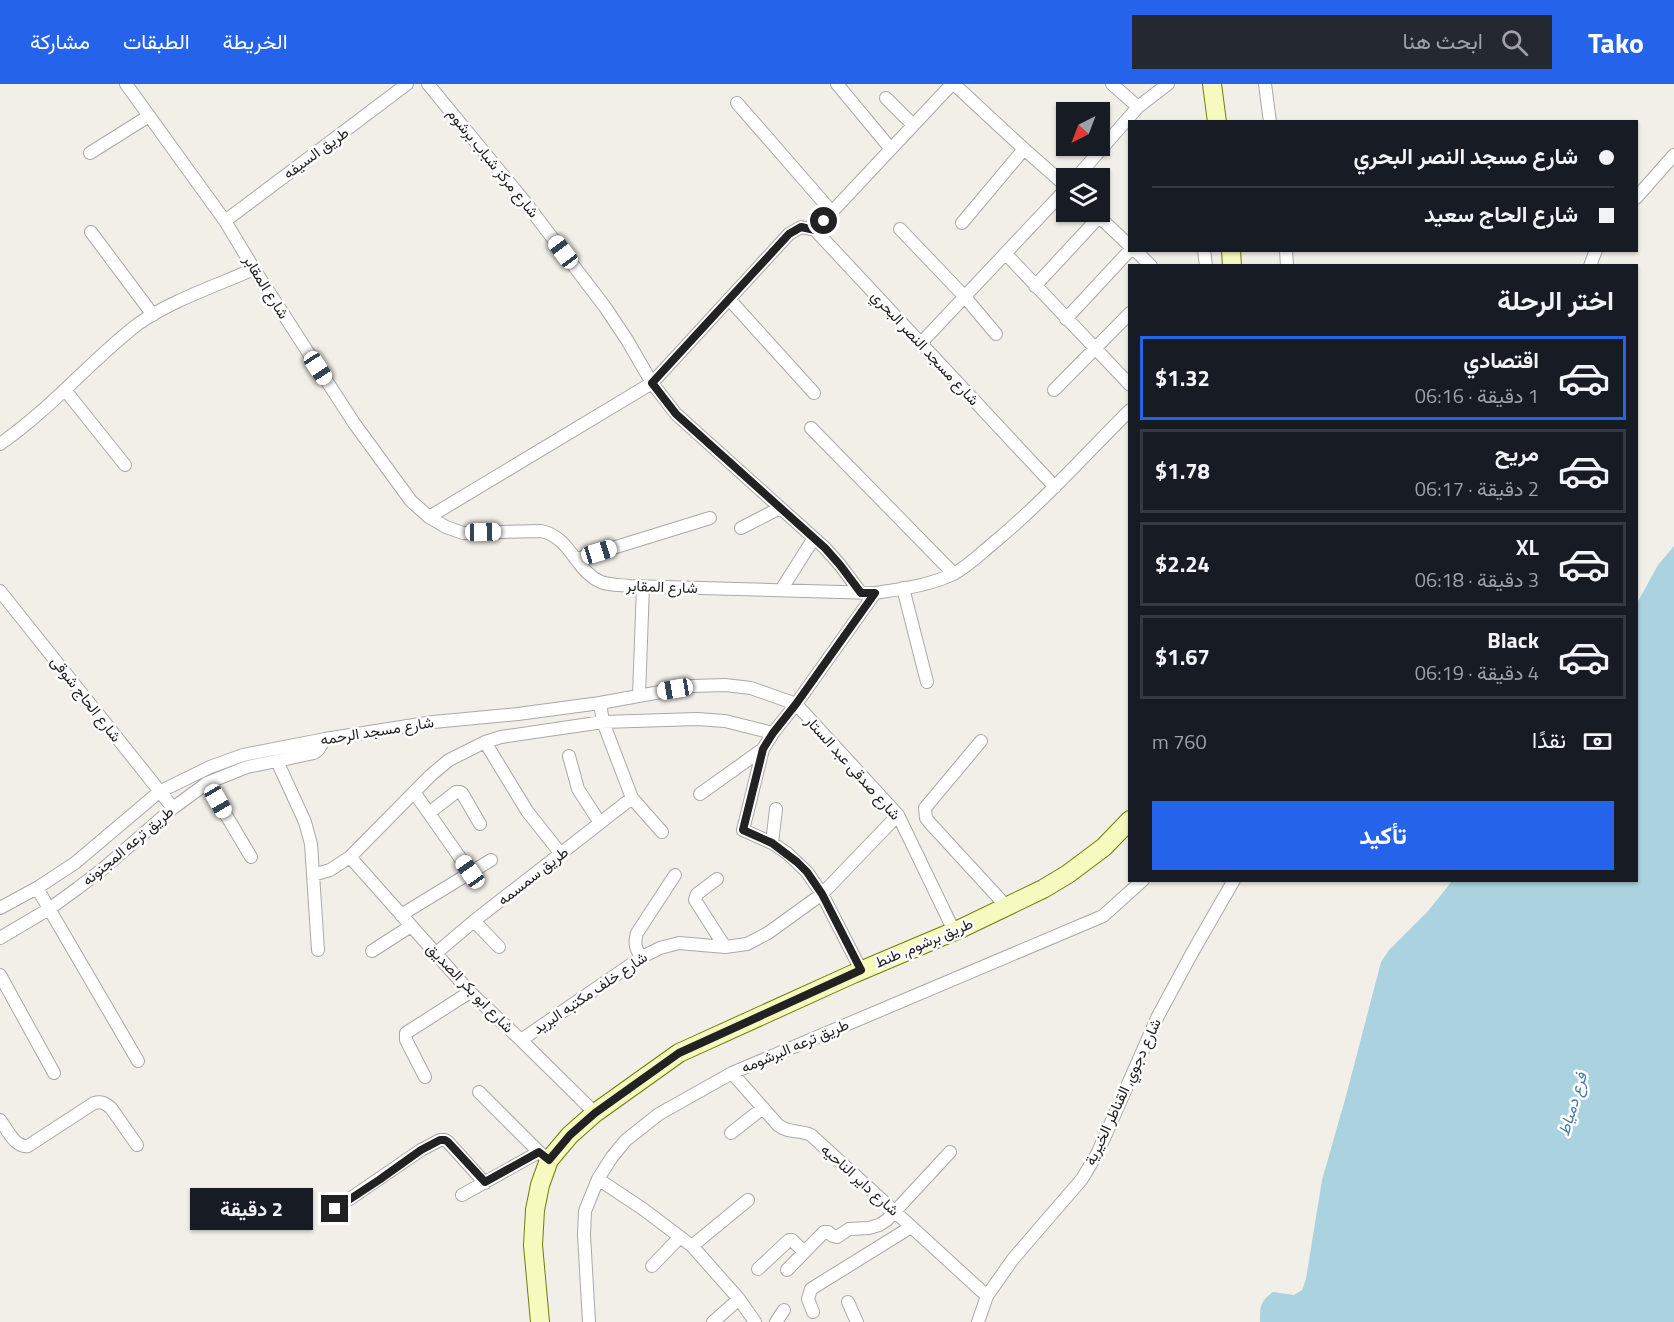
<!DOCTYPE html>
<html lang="ar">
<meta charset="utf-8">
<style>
:root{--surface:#171b24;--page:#242831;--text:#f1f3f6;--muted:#9ea1a6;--line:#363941;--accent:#2563eb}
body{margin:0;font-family:"Titillium Web",Vazirmatn,sans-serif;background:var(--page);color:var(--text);direction:rtl;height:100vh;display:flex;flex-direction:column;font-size:22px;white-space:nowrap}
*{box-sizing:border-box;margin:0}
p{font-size:20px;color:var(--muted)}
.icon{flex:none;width:33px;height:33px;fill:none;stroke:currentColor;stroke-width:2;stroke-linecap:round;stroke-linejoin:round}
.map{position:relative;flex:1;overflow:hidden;direction:ltr}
.sheet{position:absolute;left:1128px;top:180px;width:510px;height:618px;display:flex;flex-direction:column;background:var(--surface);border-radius:0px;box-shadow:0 2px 4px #0004;direction:rtl}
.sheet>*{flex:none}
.guide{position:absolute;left:1128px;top:36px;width:510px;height:132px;border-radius:0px;box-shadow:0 2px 4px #0004;direction:rtl;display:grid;align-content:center;height:132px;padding:0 24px;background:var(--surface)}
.needle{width:39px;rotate:222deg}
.fabs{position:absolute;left:1056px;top:18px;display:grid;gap:12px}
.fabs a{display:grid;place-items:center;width:54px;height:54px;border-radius:0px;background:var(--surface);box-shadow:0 2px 4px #0004;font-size:30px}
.end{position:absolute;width:27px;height:27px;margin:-14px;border:8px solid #222;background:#fff;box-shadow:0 0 0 3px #fff}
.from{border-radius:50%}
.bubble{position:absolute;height:42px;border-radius:0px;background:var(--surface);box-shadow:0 2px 4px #0004;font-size:20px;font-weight:700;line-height:42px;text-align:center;direction:rtl}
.car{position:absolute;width:18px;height:36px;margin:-18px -9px;border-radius:8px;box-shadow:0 0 4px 2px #0007;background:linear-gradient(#fff 24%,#345 0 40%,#fff 0 76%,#345 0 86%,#fff 0)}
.guide b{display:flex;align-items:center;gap:21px;height:57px;font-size:22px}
.guide b+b{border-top:2px solid var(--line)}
.guide i{width:15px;height:15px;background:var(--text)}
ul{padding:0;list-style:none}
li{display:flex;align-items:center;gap:18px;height:84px;margin:0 12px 9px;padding:0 12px;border:3px solid var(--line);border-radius:0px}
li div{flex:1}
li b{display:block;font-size:22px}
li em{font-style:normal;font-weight:700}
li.selected{border-color:var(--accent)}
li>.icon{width:54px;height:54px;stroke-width:1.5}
h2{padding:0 24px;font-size:27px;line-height:72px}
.pay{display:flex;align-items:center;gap:15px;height:66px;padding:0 24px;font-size:22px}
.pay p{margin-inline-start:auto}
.button{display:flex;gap:12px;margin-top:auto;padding:12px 24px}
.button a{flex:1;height:69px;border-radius:0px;background:var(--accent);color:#fff;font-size:24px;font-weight:700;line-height:69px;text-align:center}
header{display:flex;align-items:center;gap:36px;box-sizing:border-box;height:84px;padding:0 30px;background:var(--accent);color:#fff}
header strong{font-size:28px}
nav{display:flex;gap:33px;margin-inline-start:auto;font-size:21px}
.search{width:420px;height:54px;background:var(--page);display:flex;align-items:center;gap:15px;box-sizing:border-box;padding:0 21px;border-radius:0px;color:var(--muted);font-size:22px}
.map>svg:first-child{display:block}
</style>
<header>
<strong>Tako</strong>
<div class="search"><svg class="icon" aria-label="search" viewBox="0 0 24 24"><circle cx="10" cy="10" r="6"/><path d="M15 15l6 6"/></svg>ابحث هنا</div>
<nav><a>الخريطة</a><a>الطبقات</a><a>مشاركة</a></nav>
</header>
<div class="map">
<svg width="1674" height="1238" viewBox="0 0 1674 1238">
<rect width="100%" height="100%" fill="#f2efe9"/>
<path fill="#aad3df" d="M1674,462V1238H1260C1260,1223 1260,1217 1273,1208L1294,1211L1302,1206L1306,1195L1322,1096L1346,1012L1381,878L1389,866L1429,826L1452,797L1636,796L1637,519L1658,481Z"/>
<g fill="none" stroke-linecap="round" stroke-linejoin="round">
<defs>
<path id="minor" d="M126,0L225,137L254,185L354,339L411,417L429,433L446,443L463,449L541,447C571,453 575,487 601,498C610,501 620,501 629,502L875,509C900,505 927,502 951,491C965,485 979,471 991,461C1041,420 1084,372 1130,326
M428,0L525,118L605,223L627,256L652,299L676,330L825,464L840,481L861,509
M837,0L891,65
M954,0L1024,65L1066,102
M1112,0L1138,23
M1265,0L1270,38
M886,14L913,41
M737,19L832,128
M90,69L149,32
M1076,94L1138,23L1168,0
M1636,114L1674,71
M1094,128L1130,162
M225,137L407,0
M962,139L1024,65
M900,145L965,213L996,250
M815,146L952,0
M91,148L153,231
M1135,166L1151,182
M1204,166L1206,182
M1286,166L1287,182
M1006,170L1130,301
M1590,182L1596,166
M1035,202L1099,133
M729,215L814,309
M1066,235L1130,166
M921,259L1066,105
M65,306L125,381
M1054,306L1130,229
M811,344L954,490
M0,360C51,325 90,277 138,240C170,217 218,201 254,185
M429,433L652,299L789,150L801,143L815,146L1055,403
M741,444L780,424
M577,475L710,434
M903,504L927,598
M781,506L814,454
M0,507L173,724
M639,611L643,502
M600,619L603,638L632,714L662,748
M981,657L925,724L926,734L929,738L1007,823
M485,658L527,727L561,770
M569,672L578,705L600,739
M277,677L305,738L311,760L318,866
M207,699L251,773
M414,708L470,788
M700,710L763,665
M429,729L456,708H460L462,709L480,740
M772,759L776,725
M350,773L470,908L521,956L595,1029
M313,791L330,786L350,773L431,691L449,676L485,658L501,653L603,638L697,635L725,637L773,649
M717,795L697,810L695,816L725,863
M37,804L138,977
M0,824L37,804L75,779L159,708L210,683L243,671L325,655L433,638L518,630L600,619L693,602L725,601L751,604L796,620L898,731L954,847
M401,831L491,776
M474,837L499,863
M0,854L49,825L78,804L104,784L173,724L207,699L247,683L314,669L318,666L325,655
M372,867L411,842
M435,870L474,837L632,714
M642,873C635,866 634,859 637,849L675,791
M861,886L822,810L807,788L787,769L772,759L743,746L763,665L773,649L796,620L875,509
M0,891L54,989
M521,956L642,873L660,864L679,859L725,863L747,860L768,849L822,810L898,731
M732,989L778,1041C789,1050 798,1045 811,1051L987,1212
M425,993L406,956V949L470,908
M479,1008L539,1068L549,1076
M0,1036C7,1045 15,1064 28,1062L94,1019C102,1017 105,1019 111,1024L137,1061
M731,1049L763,1024
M598,1095L643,1125L692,1162L739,1215L755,1238
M462,1111L539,1068
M335,1125L421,1066L440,1056H445L448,1058L485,1099
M692,1162L748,1116
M652,1182L680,1153
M758,1185L789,1156H792L804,1168
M787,1186L824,1148H828L833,1152L837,1153L849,1145L869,1144L879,1141L887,1136L950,1068
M848,1218L857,1238
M813,1228L808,1215L811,1205L911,1143
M589,1238L584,1151L585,1127L598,1095L612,1073L626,1056L659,1030L732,989L1103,832L1143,796
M713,1238L739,1215
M776,1238L784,1226
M978,1238L987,1212L1013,1175L1082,1095L1098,1068L1158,932L1192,869L1234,796"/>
<path id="secondary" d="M1212,0L1217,38
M1231,166L1232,182
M540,1238L533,1161L535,1126L540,1101L549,1076L570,1051L595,1029L679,969L853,890L962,844L1043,805L1068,790L1104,763L1130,736"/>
</defs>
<use href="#minor" stroke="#a9a9a9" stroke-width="14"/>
<use href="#secondary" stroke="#707d05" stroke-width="20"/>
<use href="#minor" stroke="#fff" stroke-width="12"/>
<use href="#secondary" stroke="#f7fabf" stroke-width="18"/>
</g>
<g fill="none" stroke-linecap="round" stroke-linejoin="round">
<path stroke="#222" stroke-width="8" d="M335,1125L379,1096L421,1066L440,1056H445L448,1058L485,1098L539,1068L549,1076L570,1051L595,1029L679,969L861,886L822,810L807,788L797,778L772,759L743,746L763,665L773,649L796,620L875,509H861L840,481L825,464L676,330L652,299L789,150L801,143L815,146L824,137"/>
</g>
<g text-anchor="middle" stroke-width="5" stroke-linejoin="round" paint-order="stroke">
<g font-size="15" fill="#222" stroke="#fff">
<text transform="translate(316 69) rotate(-36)" y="5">طريق السيفه</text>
<text transform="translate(493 79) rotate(51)" y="5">شارع مركز شباب برشوم</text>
<text transform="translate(266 203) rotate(58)" y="5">شارع المقابر</text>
<text transform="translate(925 264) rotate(47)" y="5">شارع مسجد النصر البحري</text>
<text transform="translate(662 503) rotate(2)" y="5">شارع المقابر</text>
<text transform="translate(86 615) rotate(52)" y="5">شارع الحاج شوقى</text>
<text transform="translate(377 647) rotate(-9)" y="5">شارع مسجد الرحمه</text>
<text transform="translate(853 684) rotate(48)" y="5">شارع صدقى عبد الستار</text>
<text transform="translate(128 762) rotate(-40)" y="5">طريق ترعه المجنونه</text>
<text transform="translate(533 792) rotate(-38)" y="5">طريق سمسمه</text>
<text transform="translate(924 859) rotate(-23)" y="5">طريق برشوم, طنط</text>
<text transform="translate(470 904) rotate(46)" y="5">شارع ابو بكر الصديق</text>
<text transform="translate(590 909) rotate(-34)" y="5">شارع خلف مكتبه البريد</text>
<text transform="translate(795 962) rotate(-23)" y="5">طريق ترعه البرشومه</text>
<text transform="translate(1123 1008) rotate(-65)" y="5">شارع دجوي, القناطر الخيرية</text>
<text transform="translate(860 1096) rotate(42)" y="5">شارع داير الناحيه</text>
</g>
<g font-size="16" font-style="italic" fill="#4a7aab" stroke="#fff">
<text transform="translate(1572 1020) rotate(-73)" y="6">فرع دمياط</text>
</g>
</g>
</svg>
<div class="fabs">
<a><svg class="needle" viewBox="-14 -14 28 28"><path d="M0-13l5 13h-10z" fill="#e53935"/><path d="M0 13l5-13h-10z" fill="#9ea1a6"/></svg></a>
<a><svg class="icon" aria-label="layers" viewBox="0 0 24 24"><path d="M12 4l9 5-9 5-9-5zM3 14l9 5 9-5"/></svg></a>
</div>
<i class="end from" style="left:824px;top:137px"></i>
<i class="end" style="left:335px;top:1125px"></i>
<div class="bubble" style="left:190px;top:1104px;width:123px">2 دقيقة</div>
<i class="car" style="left:563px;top:168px;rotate:323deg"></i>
<i class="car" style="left:318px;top:284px;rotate:147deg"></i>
<i class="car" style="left:483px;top:448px;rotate:89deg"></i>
<i class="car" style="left:599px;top:468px;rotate:73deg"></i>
<i class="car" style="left:675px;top:605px;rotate:260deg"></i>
<i class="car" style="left:218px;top:717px;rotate:150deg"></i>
<i class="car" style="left:470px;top:788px;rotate:325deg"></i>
<div class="guide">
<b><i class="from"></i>شارع مسجد النصر البحري</b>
<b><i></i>شارع الحاج سعيد</b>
</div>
<section class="sheet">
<h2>اختر الرحلة</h2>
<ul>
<li class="selected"><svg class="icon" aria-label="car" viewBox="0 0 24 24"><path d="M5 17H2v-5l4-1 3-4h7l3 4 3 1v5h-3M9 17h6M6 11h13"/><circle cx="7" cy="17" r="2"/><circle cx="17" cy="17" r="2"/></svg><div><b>اقتصادي</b><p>1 دقيقة · 06:16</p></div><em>$1.32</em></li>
<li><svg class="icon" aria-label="car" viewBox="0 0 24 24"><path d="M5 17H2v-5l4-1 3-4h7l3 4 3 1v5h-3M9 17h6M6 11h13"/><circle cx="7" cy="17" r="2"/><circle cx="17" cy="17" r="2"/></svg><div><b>مريح</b><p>2 دقيقة · 06:17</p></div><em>$1.78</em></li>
<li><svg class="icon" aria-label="car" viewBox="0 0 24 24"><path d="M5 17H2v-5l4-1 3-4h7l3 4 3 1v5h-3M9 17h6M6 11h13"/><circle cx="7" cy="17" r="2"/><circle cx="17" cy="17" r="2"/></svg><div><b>XL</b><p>3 دقيقة · 06:18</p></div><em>$2.24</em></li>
<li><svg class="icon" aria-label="car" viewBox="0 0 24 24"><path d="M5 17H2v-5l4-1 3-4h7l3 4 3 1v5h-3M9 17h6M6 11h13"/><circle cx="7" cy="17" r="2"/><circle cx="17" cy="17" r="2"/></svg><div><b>Black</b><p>4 دقيقة · 06:19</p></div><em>$1.67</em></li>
</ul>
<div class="pay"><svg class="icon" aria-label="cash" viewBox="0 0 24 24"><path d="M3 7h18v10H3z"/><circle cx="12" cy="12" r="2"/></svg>نقدًا<p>760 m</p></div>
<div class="button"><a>تأكيد</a></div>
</section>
</div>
